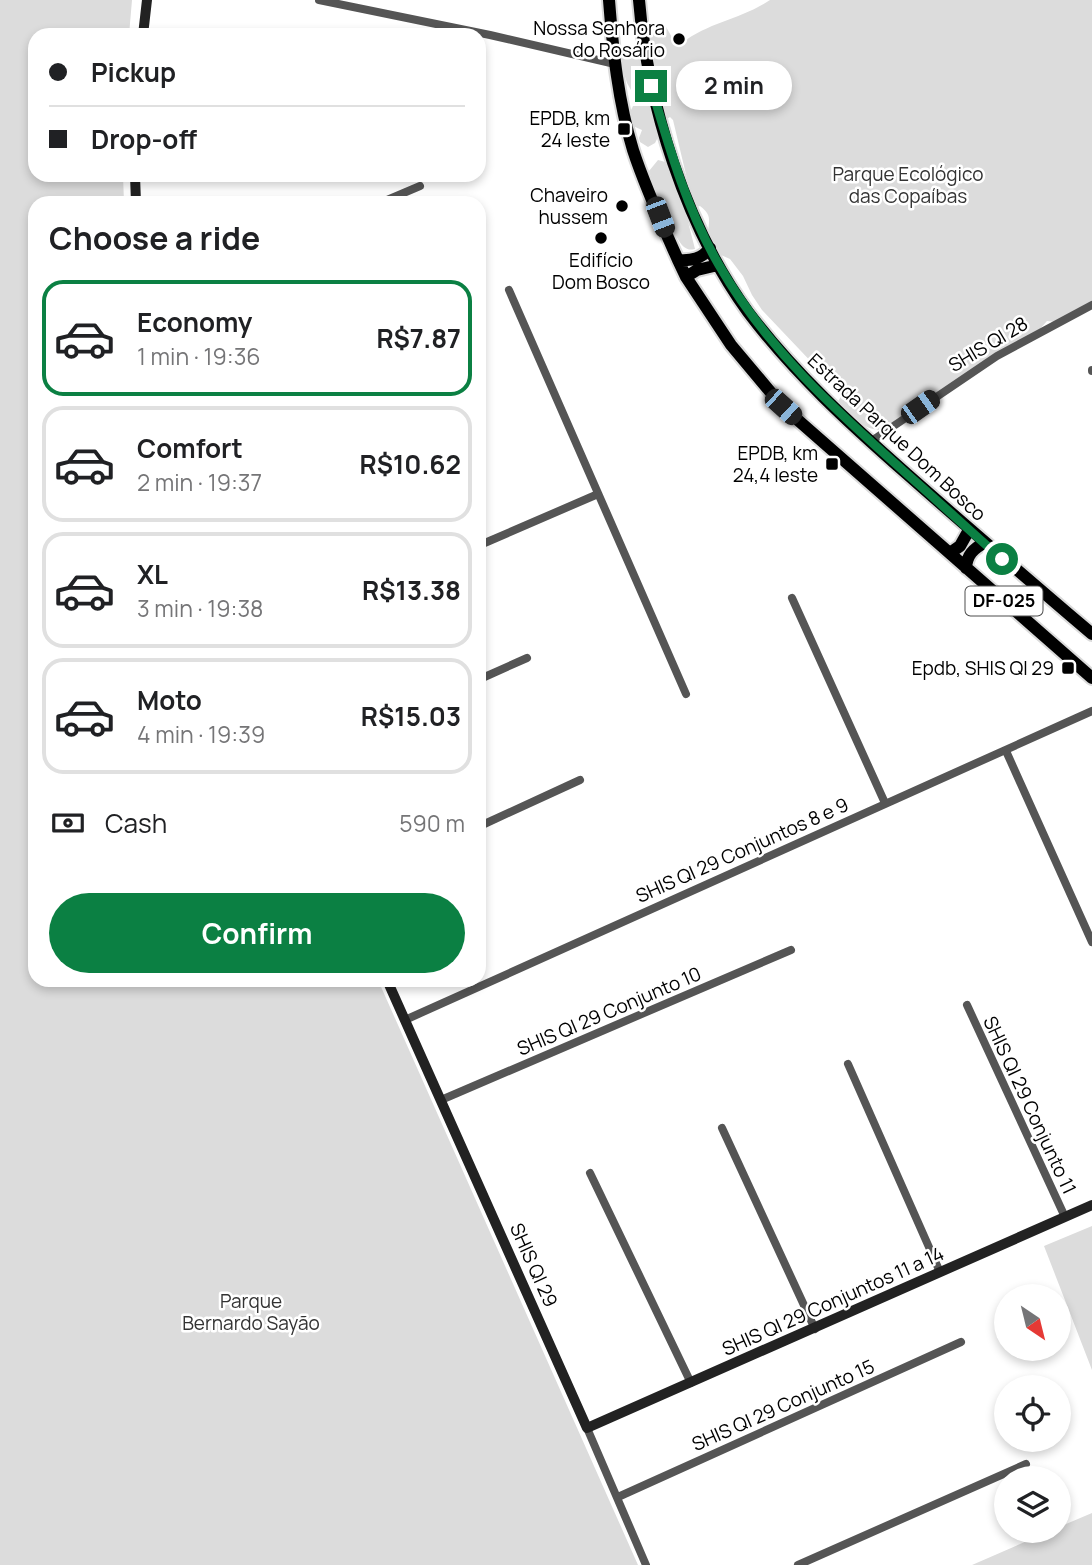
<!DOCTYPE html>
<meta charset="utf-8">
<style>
:root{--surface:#fff;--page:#f6f6f6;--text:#202124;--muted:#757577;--line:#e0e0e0;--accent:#0b8043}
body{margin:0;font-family:Manrope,sans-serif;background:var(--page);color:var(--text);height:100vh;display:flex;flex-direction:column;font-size:26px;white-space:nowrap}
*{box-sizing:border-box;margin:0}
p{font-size:23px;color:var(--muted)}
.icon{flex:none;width:38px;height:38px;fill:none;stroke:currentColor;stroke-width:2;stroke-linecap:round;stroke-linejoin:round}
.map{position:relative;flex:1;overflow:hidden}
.drawer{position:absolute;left:28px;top:196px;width:458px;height:791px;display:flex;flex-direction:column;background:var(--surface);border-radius:21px;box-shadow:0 4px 10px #0003}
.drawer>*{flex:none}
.top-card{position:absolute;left:28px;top:28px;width:458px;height:154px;border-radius:21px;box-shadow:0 4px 10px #0003;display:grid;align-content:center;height:154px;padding:0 21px;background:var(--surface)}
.needle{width:46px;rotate:145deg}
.buttons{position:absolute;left:994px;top:1284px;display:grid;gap:14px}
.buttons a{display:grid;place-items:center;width:77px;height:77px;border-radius:50%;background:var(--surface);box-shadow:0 4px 10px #0003;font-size:35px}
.end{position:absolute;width:32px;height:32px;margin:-16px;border:9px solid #0b8043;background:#fff;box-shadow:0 0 0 4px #fff}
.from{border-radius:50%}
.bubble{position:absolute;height:49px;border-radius:24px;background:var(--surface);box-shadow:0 4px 10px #0003;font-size:23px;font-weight:700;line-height:49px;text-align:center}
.car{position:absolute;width:21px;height:42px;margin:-21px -10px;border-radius:9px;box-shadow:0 0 5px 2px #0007;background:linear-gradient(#222 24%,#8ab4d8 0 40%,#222 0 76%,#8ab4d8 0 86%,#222 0)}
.top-card b{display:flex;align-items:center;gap:24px;height:66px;font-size:26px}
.top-card b+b{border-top:2px solid var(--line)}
.top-card i{width:18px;height:18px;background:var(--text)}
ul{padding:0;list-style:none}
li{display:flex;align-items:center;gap:21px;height:116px;margin:0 14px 10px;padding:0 7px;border:4px solid var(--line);border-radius:21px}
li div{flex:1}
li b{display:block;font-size:26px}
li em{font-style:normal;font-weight:700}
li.selected{border-color:var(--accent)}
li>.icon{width:63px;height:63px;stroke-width:1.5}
h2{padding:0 21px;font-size:32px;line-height:84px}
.pay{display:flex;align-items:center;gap:18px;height:77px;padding:0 21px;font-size:26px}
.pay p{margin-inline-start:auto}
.button{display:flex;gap:14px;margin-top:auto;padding:14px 21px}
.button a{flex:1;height:80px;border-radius:42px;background:var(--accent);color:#fff;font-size:28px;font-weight:700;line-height:80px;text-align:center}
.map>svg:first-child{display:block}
</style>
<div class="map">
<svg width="1092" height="1565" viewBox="0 0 1092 1565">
<rect width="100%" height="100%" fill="#fff"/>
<path fill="#dcdcdc" d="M0,0H132L129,35H35V175H123L124,203H35V980H378L638,1565H0Z
M770,0H1092V305L1056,322L1047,321L1039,330L882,430C865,431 848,415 837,403L842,395L826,378L818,373V369L762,310L752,295L743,276L730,259L712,251C711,245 708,238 708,233C709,220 712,215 700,206L688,210L686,214L695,249C689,250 689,250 684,247C674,239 653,185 649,171L658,160C674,163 677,175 685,188L688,183L673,120L670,117L667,119L655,143L648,147L640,142L639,138L642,130L633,126L628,116L635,102V97L627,83L622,67L623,47L644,57L663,109L666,97L653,58L649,32L659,25H665L674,41L682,43C709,22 742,19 770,0Z
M1092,1226V1370L1044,1246Z
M1092,1513V1565H972L1050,1531H1059V1527Z"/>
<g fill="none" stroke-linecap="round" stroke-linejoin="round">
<defs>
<path id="primary" d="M609,0C613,51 618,101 633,150C645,187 662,224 678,260L686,277L731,345L783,407L1092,678
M639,0C648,106 685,225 748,312C794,373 850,424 907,474C968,528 1030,581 1092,634
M678,260C691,261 702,259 710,248
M686,277L697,270L718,265
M950,553L960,546L969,530
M966,568C967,555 973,549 984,543"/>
</defs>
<use href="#primary" stroke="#dbdbdb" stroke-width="16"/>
<path stroke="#555" stroke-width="8" d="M319,0L490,35L615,64
M380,203L420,186
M509,290L686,694
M1092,370V371
M870,442L997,356L1092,305
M480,545L598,494
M792,598L885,803
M480,679L527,658
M1006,751L1092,942
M480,826L580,780
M967,1005L1065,1217
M405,1020L1092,711
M848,1064L940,1272
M441,1100L791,950
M722,1128L815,1329
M590,1173L691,1383
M587,1428L646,1565
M618,1497L961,1342
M798,1565L1026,1464"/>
<path stroke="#222" stroke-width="10" d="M143,35L147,0
M135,175L136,203
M387,980L587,1428L1092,1205"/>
<use href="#primary" stroke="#000" stroke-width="12"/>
</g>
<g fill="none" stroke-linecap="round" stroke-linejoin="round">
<path stroke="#0b8043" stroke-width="9" d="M651,86C669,147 687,210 719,265C766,348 836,411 907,474C939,502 970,531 1002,559"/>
</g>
<g fill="#000" stroke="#fff" stroke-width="2.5">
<circle cx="679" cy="39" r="7"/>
<rect x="617" y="122" width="14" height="14" rx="3.5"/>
<circle cx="622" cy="206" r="7"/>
<circle cx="601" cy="238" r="7"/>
<rect x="825" y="457" width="14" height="14" rx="3.5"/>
<rect x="1061" y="661" width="14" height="14" rx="3.5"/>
</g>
<g text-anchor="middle" stroke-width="5" stroke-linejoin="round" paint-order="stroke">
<rect fill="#fff" stroke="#4c4c4c" stroke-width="2" x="965.5" y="586.5" width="77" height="29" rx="5"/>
<g font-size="18" font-weight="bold" fill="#000">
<text x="1004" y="607">DF-025</text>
</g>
<g font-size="19" fill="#000" stroke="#fff" text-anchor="end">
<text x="665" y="35">Nossa Senhora<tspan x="665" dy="22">do Rosário</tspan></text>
<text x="610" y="125">EPDB, km<tspan x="610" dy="22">24 leste</tspan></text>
<text x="608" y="202">Chaveiro<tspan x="608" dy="22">hussem</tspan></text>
<text x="601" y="267" text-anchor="middle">Edifício<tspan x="601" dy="22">Dom Bosco</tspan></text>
<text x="818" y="460">EPDB, km<tspan x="818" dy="22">24,4 leste</tspan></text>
<text x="1054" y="675">Epdb, SHIS QI 29</text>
</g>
<g font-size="19" fill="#333" stroke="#fff">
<text x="908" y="181">Parque Ecológico<tspan x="908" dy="22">das Copaíbas</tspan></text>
<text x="251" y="1308">Parque<tspan x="251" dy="22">Bernardo Sayão</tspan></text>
</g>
<g font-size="19" fill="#000" stroke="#fff">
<text transform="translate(988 344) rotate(-31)" y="7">SHIS QI 28</text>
<text transform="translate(897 437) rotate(43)" y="7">Estrada Parque Dom Bosco</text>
<text transform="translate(742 850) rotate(-24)" y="7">SHIS QI 29 Conjuntos 8 e 9</text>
<text transform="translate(609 1011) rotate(-23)" y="7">SHIS QI 29 Conjunto 10</text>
<text transform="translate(1030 1105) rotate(65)" y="7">SHIS QI 29 Conjunto 11</text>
<text transform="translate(534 1265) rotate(66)" y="7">SHIS QI 29</text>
<text transform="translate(833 1301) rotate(-24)" y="7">SHIS QI 29 Conjuntos 11 a 14</text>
<text transform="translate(783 1405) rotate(-24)" y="7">SHIS QI 29 Conjunto 15</text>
</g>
</g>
</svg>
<div class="buttons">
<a><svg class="needle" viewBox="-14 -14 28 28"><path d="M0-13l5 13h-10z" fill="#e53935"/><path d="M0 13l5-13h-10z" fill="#757577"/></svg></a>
<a><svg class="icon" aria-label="locate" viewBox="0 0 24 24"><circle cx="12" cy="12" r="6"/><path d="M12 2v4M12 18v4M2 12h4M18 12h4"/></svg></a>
<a><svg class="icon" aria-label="layers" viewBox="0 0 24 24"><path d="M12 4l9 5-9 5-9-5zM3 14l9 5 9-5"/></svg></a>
</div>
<i class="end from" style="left:1002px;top:559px"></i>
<i class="end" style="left:651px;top:86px"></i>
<div class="bubble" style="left:676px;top:61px;width:116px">2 min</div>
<i class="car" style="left:660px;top:217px;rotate:159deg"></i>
<i class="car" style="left:783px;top:407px;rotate:132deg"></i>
<i class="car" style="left:920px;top:407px;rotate:55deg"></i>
<div class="top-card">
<b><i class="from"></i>Pickup</b>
<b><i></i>Drop-off</b>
</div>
<section class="drawer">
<h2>Choose a ride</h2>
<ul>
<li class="selected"><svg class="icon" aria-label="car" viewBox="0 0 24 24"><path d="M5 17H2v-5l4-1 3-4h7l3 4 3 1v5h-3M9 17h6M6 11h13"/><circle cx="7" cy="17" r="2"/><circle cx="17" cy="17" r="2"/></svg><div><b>Economy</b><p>1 min · 19:36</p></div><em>R$7.87</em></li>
<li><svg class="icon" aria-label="car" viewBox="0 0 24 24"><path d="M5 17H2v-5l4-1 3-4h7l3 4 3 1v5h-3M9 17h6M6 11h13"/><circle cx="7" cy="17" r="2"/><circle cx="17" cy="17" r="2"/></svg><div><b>Comfort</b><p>2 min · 19:37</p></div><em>R$10.62</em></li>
<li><svg class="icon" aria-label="car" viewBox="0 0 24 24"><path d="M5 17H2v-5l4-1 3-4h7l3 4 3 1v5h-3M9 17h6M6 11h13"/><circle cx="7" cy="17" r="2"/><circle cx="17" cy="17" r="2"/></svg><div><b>XL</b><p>3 min · 19:38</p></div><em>R$13.38</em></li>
<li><svg class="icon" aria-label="car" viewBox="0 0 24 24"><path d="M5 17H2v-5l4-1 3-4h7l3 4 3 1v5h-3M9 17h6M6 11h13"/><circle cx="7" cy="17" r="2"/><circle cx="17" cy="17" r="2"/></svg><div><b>Moto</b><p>4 min · 19:39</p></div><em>R$15.03</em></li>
</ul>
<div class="pay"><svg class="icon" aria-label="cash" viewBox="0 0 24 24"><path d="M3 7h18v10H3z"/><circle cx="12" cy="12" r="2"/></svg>Cash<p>590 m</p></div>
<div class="button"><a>Confirm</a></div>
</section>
</div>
